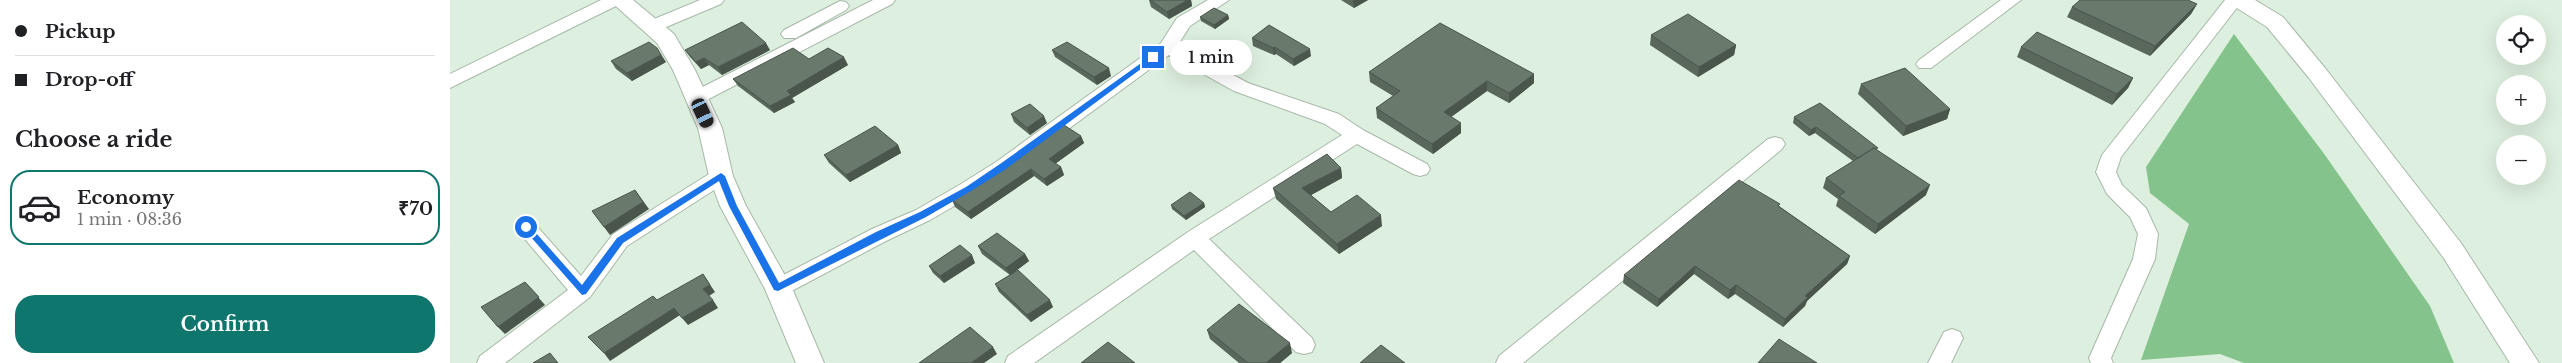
<!DOCTYPE html>
<meta charset="utf-8">
<style>
:root{--surface:#fff;--page:#f2f2f2;--text:#202124;--muted:#757577;--line:#e0e0e0;--accent:#0f766e}
body{margin:0;font-family:"Libre Baskerville",serif;background:var(--page);color:var(--text);height:100vh;display:flex;flex-direction:column;font-size:19px;white-space:nowrap}
*{box-sizing:border-box;margin:0}
p{font-size:16px;color:var(--muted)}
.icon{flex:none;width:28px;height:28px;fill:none;stroke:currentColor;stroke-width:2;stroke-linecap:round;stroke-linejoin:round}
.map{position:relative;flex:1;overflow:hidden}
.sheet{display:flex;flex-direction:column;background:var(--surface);width:450px}
.sheet>*{flex:none}
.banner{display:grid;align-content:center;height:110px;padding:0 15px;background:var(--surface)}
.tools{position:absolute;left:2046px;top:15px;display:grid;gap:10px}
.tools a{display:grid;place-items:center;width:50px;height:50px;border-radius:50%;background:var(--surface);box-shadow:0 5px 20px #0002;font-size:25px}
.end{position:absolute;width:22px;height:22px;margin:-11px;border:6px solid #1a73e8;background:#fff;box-shadow:0 0 0 2px #fff}
.from{border-radius:50%}
.bubble{position:absolute;height:35px;border-radius:18px;background:var(--surface);box-shadow:0 5px 20px #0002;font-size:16px;font-weight:600;line-height:35px;text-align:center}
.car{position:absolute;width:15px;height:30px;margin:-15px -8px;border-radius:6px;box-shadow:0 0 4px 1px #0007;background:linear-gradient(#222 24%,#8ab4d8 0 40%,#222 0 76%,#8ab4d8 0 86%,#222 0)}
.banner b{display:flex;align-items:center;gap:18px;height:48px;font-size:19px}
.banner b+b{border-top:1px solid var(--line)}
.banner i{width:12px;height:12px;background:var(--text)}
ul{padding:0;list-style:none}
li{display:flex;align-items:center;gap:15px;height:75px;margin:0 10px 8px;padding:0 5px;border:2px solid transparent;border-radius:20px}
li div{flex:1}
li b{display:block;font-size:19px}
li em{font-style:normal;font-weight:600}
li.active{border-color:var(--accent)}
li>.icon{width:45px;height:45px;stroke-width:1.5}
h2{padding:0 15px;font-size:22px;line-height:60px}
.primary-button{display:flex;gap:10px;margin-top:auto;padding:10px 15px}
.primary-button a{flex:1;height:58px;border-radius:20px;background:var(--accent);color:#fff;font-size:20px;font-weight:600;line-height:58px;text-align:center}
main{display:flex;flex:1;min-height:0}
.map>svg:first-child{display:block}
</style>
<main>
<section class="sheet">
<div class="banner">
<b><i class="from"></i>Pickup</b>
<b><i></i>Drop-off</b>
</div>
<h2>Choose a ride</h2>
<ul>
<li class="active"><svg class="icon" aria-label="car" viewBox="0 0 24 24"><path d="M5 17H2v-5l4-1 3-4h7l3 4 3 1v5h-3M9 17h6M6 11h13"/><circle cx="7" cy="17" r="2"/><circle cx="17" cy="17" r="2"/></svg><div><b>Economy</b><p>1 min · 08:36</p></div><em>₹70</em></li>
</ul>
<div class="primary-button"><a>Confirm</a></div>
</section>
<div class="map">
<svg width="2112" height="363" viewBox="0 0 2112 363">
<rect width="100%" height="100%" fill="#ddefde"/>
<path fill="#84c38c" d="M1784,34L1875,155L1980,306L2004,363H1794L1770,354L1691,360L1739,224L1700,193L1696,167Z"/>
<g fill="none" stroke-linecap="round" stroke-linejoin="round">
<defs>
<path id="minor" d="M151,0H173L170,4L0,88V74Z
M250,0H274L271,4L209,30H197L194,26L197,22Z
M423,0H445L442,4L253,102L246,104L239,102L237,98L239,94Z
M758,0H779L740,26L728,45L798,83L889,114L913,130L977,164L980,169L977,174L970,176L963,174L907,144L759,239L862,338L865,345L862,352L854,354L846,352L744,250L584,363H555L558,356L738,232L892,135L875,124L784,91L719,55L560,172L525,194L480,220L436,241L336,294L328,297L320,294L317,288L320,282L422,229L466,210L511,184L546,162L711,43L727,18Z
M1551,0H1571L1481,68H1469L1466,64L1469,60Z
M1775,0H1793L1671,157L1666,172L1672,185L1696,208L1708,234L1705,259L1661,358L1663,363H1641L1639,358L1683,259L1688,234L1680,217L1657,194L1646,172L1652,155Z
M390,1L396,2L399,6L396,10L346,38H334L331,34L334,30Z
M1325,137L1332,139L1335,144L1332,149L1073,363H1046L1049,356L1318,139Z
M271,169L278,171L281,176L278,181L177,246L140,297L55,363H27L30,356L118,290L69,232L66,227L69,222L76,219L83,222L131,276L163,234L264,171Z
M1502,329L1510,332L1513,338L1501,363H1478L1494,332Z"/>
<path id="tertiary" d="M159,0H183L224,34L245,70L272,128L283,176L296,206L342,288L374,363H346L315,289L270,206L259,176L248,128L223,70L207,43Z
M1779,0H1805L1833,17L1875,68L2011,243L2089,363H2060L1993,257L1859,78L1817,27L1782,5Z"/>
</defs>
<use href="#minor" stroke="#a7b8a8" stroke-width="2"/>
<use href="#tertiary" stroke="#a7b8a8" stroke-width="2"/>
<use href="#minor" fill="#fff" fill-rule="evenodd"/>
<use href="#tertiary" fill="#fff" fill-rule="evenodd"/>
</g>
<path fill="#5a685c" d="M699,0H741L742,6L719,19L701,7Z
M891,0H918L904,8Z
M1747,4L1741,14L1700,56L1617,17L1622,7Z
M778,15L779,19L765,29L751,21L750,17Z
M1201,35L1286,45L1284,55L1248,77L1200,45Z
M802,38L861,56L844,66L826,54L824,55L803,46Z
M1571,47L1683,78L1678,88L1662,105L1567,57Z
M235,50H320L272,75L259,65L251,69L240,57Z
M602,50L661,76L647,85L605,57Z
M359,59L398,65L342,98L345,102L324,113L288,86L283,79Z
M161,61L216,62L182,81L166,69Z
M919,72L1084,74V83L1059,103L1037,91L1001,117L1011,133L983,154L927,118L926,108L943,96L920,82Z
M1411,84L1500,109L1497,119L1453,136L1408,94Z
M561,114L597,123L580,135L564,122Z
M1344,117L1427,150L1476,195L1425,234L1386,206L1388,199L1373,188L1376,178L1403,161L1365,133L1359,136L1343,123Z
M631,136L634,143L605,164L611,167L614,175L597,186L584,176L521,219L505,207L502,200Z
M448,145L451,153L400,182L379,163L374,155Z
M891,168L892,178L861,195L881,212L932,226L889,254L826,199L823,188Z
M754,203L755,207L736,220L722,209L721,205Z
M1329,206L1400,256L1397,264L1357,301L1355,306L1333,327L1285,294L1278,299L1244,274L1207,307L1173,283L1174,275Z
M528,246L575,254L579,261L562,274L603,307L581,322L549,292L545,284L560,275L532,254Z
M525,263L494,283L483,273L479,266Z
M757,330L842,353L830,363H789L760,339Z"/>
<path fill="#4a554b" d="M738,0H741L742,6L719,19L717,12Z
M905,0H918L904,8L903,1Z
M1747,4L1741,14L1700,56L1705,46Z
M778,15L779,19L765,29L764,25Z
M316,43L320,50L272,75L268,67Z
M1286,45L1284,55L1248,77L1249,67Z
M825,47L826,54L824,55L823,48Z
M207,48L216,62L182,81L177,73Z
M860,49L861,56L844,66L843,59Z
M394,57L398,65L342,98L345,102L324,113L320,106L337,91Z
M254,58L259,65L251,69L246,62Z
M659,68L661,76L647,85L644,77Z
M1084,74V83L1059,103V93Z
M1683,78L1678,88L1662,105L1667,94Z
M1037,81V91L994,122V112Z
M1500,109L1497,119L1453,136L1456,126Z
M594,116L597,123L580,135L577,128Z
M1011,123V133L983,154L982,144Z
M1366,127L1365,133L1359,136L1361,130Z
M631,136L634,143L602,166L599,159Z
M448,145L451,153L400,182L396,175Z
M611,167L614,175L597,186L594,179Z
M891,168L892,178L854,199L852,188Z
M581,169L584,176L521,219L518,212Z
M1480,185L1476,195L1425,234L1428,224Z
M185,190L199,209L160,235L154,227Z
M754,203L755,207L736,220L734,216Z
M931,215L932,226L889,254L887,244Z
M575,254L579,261L560,275L556,268Z
M522,255L525,263L494,283L490,276Z
M1400,256L1397,264L1357,301L1355,306L1333,327L1335,319L1355,296Z
M1245,266L1244,274L1207,307L1209,299Z
M253,274L265,292L259,296L253,289Z
M75,282L95,305L55,334L48,327Z
M1286,285L1285,294L1278,299L1280,290Z
M263,300L268,308L238,325L232,318Z
M600,300L603,307L581,322L577,315Z
M224,308L230,315L160,361L154,353Z
M840,343L842,353L830,363H816Z
M543,347L547,354L534,363H521Z"/>
<path fill="#69796b" stroke="#4a554b" d="M700,0H738L717,12Z
M1630,0H1738L1747,4L1705,46L1622,7Z
M764,8L778,15L764,25L750,17Z
M1238,14L1286,45L1249,67L1201,35Z
M292,22L316,43L268,67L254,58L246,62L235,50Z
M990,23L1084,74L1059,93L1037,81L994,112L1011,123L982,144L926,108L950,91L919,72Z
M819,25L860,49L843,59L825,47L823,48L802,38Z
M1587,32L1683,78L1667,94L1571,47Z
M199,42L207,48L211,55L177,73L161,61Z
M617,42L659,68L644,77L602,50Z
M343,48L359,59L378,48L394,57L337,91L341,95L320,106L283,79Z
M1455,68L1500,109L1456,126L1411,84Z
M1370,103L1428,148L1426,149L1424,148L1408,158L1366,127L1361,130L1344,117Z
M580,104L594,116L577,128L561,114Z
M614,125L631,136L599,159L611,167L594,179L581,169L518,212L502,200L558,166Z
M425,126L448,145L396,175L374,155Z
M1424,148L1480,185L1428,224L1389,196L1395,192L1376,178Z
M877,154L891,168L852,188L881,212L907,195L931,215L887,244L823,188Z
M1289,180L1330,204L1328,206L1400,256L1355,296L1358,297L1335,319L1286,285L1280,290L1245,266L1209,299L1174,275Z
M185,190L193,202L154,227L142,211Z
M740,192L754,203L734,216L721,205Z
M547,233L575,254L556,268L528,246Z
M510,245L522,255L490,276L479,266Z
M568,270L600,300L577,315L545,284Z
M253,274L260,285L253,289L263,300L232,318L224,308L154,353L138,337L203,296L207,300Z
M75,282L89,297L48,327L31,307Z
M789,304L840,343L816,363H798L757,330Z
M520,327L543,347L521,363H469Z
M1329,339L1367,363H1308Z
M658,342L685,363H631Z
M931,345L955,363H910Z
M100,353L108,363H83Z"/>
<path fill="#1a73e8" d="M701,56L707,57L556,169L521,191L476,217L328,291L324,290L279,206L269,181L173,243L136,294L132,295L72,227L79,225L132,285L167,238L271,173L275,176L287,206L329,283L426,232L470,212L516,187L550,164Z"/>
</svg>
<div class="tools">
<a><svg class="icon" aria-label="locate" viewBox="0 0 24 24"><circle cx="12" cy="12" r="6"/><path d="M12 2v4M12 18v4M2 12h4M18 12h4"/></svg></a>
<a>+</a>
<a>−</a>
</div>
<i class="end from" style="left:76px;top:227px"></i>
<i class="end" style="left:703px;top:57px"></i>
<div class="bubble" style="left:720px;top:40px;width:82px">1 min</div>
<i class="car" style="left:253px;top:113px;rotate:155deg"></i>
</div>
</main>
